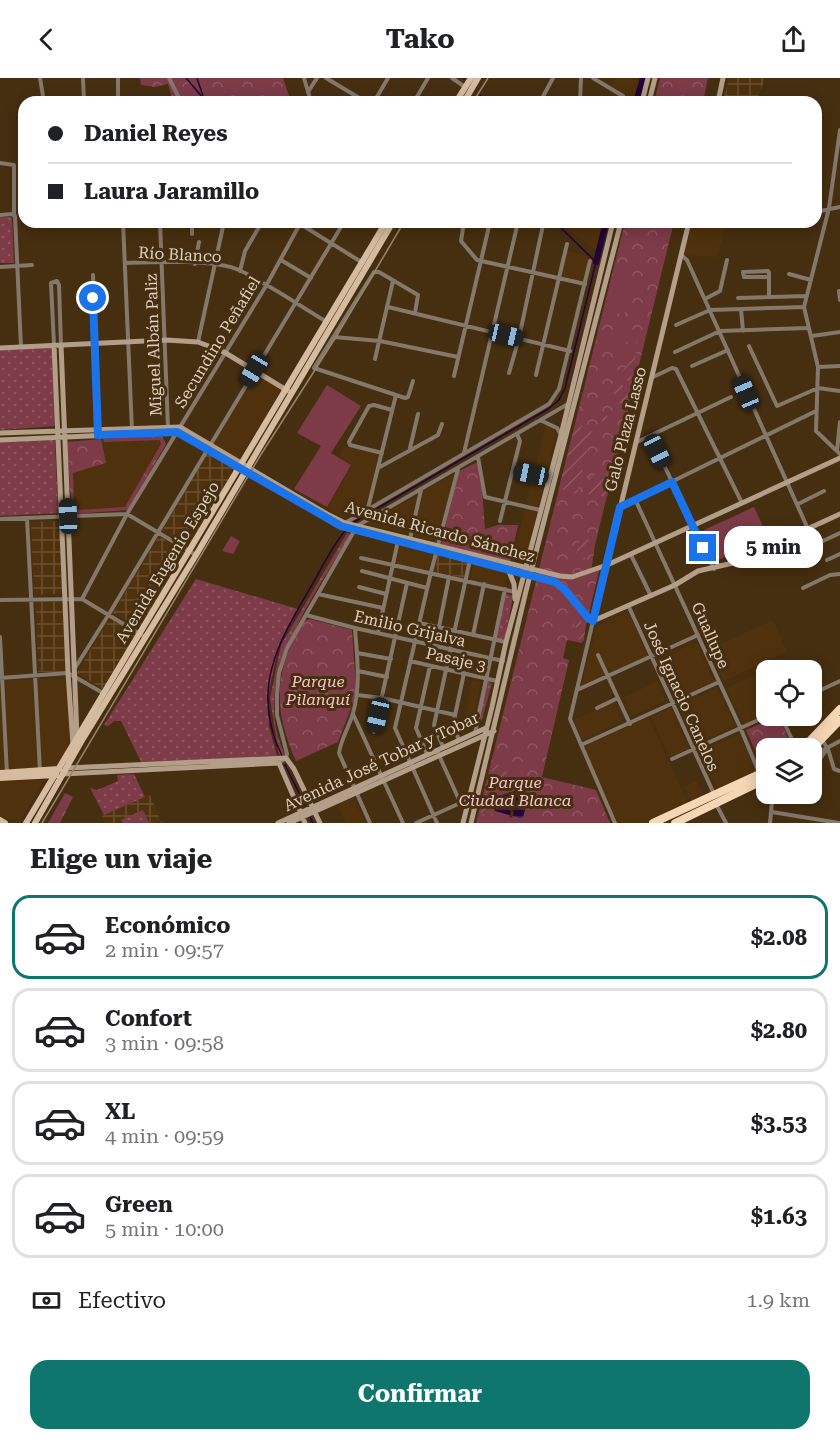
<!DOCTYPE html>
<html lang="es">
<meta charset="utf-8">
<style>
:root{--surface:#fff;--page:#f2f2f2;--text:#202124;--muted:#757577;--line:#e0e0e0;--accent:#0f766e}
body{margin:0;font-family:"Roboto Serif",serif;background:var(--page);color:var(--text);height:100vh;display:flex;flex-direction:column;font-size:22px;white-space:nowrap}
*{box-sizing:border-box;margin:0}
p{font-size:20px;color:var(--muted)}
.icon{flex:none;width:33px;height:33px;fill:none;stroke:currentColor;stroke-width:2;stroke-linecap:round;stroke-linejoin:round}
.map{position:relative;height:745px;overflow:hidden}
.drawer{display:flex;flex-direction:column;background:var(--surface);flex:1}
.drawer>*{flex:none}
.guide{position:absolute;left:18px;top:18px;width:804px;height:132px;border-radius:18px;box-shadow:0 3px 15px #0003;display:grid;align-content:center;height:132px;padding:0 30px;background:var(--surface)}
.buttons{position:absolute;left:756px;top:582px;display:grid;gap:12px}
.buttons a{display:grid;place-items:center;width:66px;height:66px;border-radius:12px;background:var(--surface);box-shadow:0 3px 15px #0003;font-size:30px}
.end{position:absolute;width:27px;height:27px;margin:-14px;border:8px solid #1a73e8;background:#fff;box-shadow:0 0 0 3px #fff}
.from{border-radius:50%}
.bubble{position:absolute;height:42px;border-radius:18px;background:var(--surface);box-shadow:0 3px 15px #0003;font-size:20px;font-weight:700;line-height:42px;text-align:center}
.car{position:absolute;width:18px;height:36px;margin:-18px -9px;border-radius:8px;box-shadow:0 0 4px 2px #0007;background:linear-gradient(#222 24%,#8ab4d8 0 40%,#222 0 76%,#8ab4d8 0 86%,#222 0)}
.guide b{display:flex;align-items:center;gap:21px;height:57px;font-size:22px}
.guide b+b{border-top:2px solid var(--line)}
.guide i{width:15px;height:15px;background:var(--text)}
ul{padding:0;list-style:none}
li{display:flex;align-items:center;gap:18px;height:84px;margin:0 12px 9px;padding:0 18px;border:3px solid var(--line);border-radius:18px}
li div{flex:1}
li b{display:block;font-size:22px}
li em{font-style:normal;font-weight:700}
li.selected{border-color:var(--accent)}
li>.icon{width:54px;height:54px;stroke-width:1.5}
h2{padding:0 30px;font-size:27px;line-height:72px}
.pay{display:flex;align-items:center;gap:15px;height:66px;padding:0 30px;font-size:22px}
.pay p{margin-inline-start:auto}
.button{display:flex;gap:12px;margin-top:auto;padding:12px 30px}
.button a{flex:1;height:69px;border-radius:18px;background:var(--accent);color:#fff;font-size:24px;font-weight:700;line-height:69px;text-align:center}
header{display:flex;justify-content:space-between;align-items:center;height:78px;padding:0 30px;background:var(--surface);font-size:27px;font-weight:700}
.map>svg:first-child{display:block}
</style>
<header><svg class="icon" aria-label="back" viewBox="0 0 24 24"><path d="M15 5l-7 7 7 7"/></svg>Tako<svg class="icon" aria-label="share" viewBox="0 0 24 24"><path d="M12 15V3M7 8l5-5 5 5M5 13v7h14v-7"/></svg></header>
<div class="map">
<svg width="840" height="745" viewBox="0 0 840 745">
<defs>
<pattern id="industrial-grid" width="8" height="8" patternUnits="userSpaceOnUse" patternTransform="scale(1.5)"><rect width="8" height="8" fill="#4f320d"/><path d="M0 4h8M4 0v8" fill="none" stroke="#684f2e"/></pattern>
<pattern id="grass-dots" width="8" height="8" patternUnits="userSpaceOnUse" patternTransform="scale(1.5)"><rect width="8" height="8" fill="#7d3b48"/><path d="M2 2h.1M6 6h.1" fill="none" stroke="#8f5661" stroke-width="1.8" stroke-linecap="round"/></pattern>
<pattern id="forest-crowns" width="20" height="18" patternUnits="userSpaceOnUse" patternTransform="scale(1.5)"><rect width="20" height="18" fill="#7d3b48"/><path d="M2 6a3 3 0 1 1 6 0M12 15a3 3 0 1 1 6 0" fill="none" stroke="#8f5661"/></pattern>
<pattern id="garden-furrows" width="10" height="10" patternUnits="userSpaceOnUse" patternTransform="scale(1.5)"><rect width="10" height="10" fill="#7d3b48"/><path d="M-1 1l2-2M0 10L10 0M9 11l2-2" fill="none" stroke="#8f5661"/></pattern>
<pattern id="water-rules" width="6" height="5" patternUnits="userSpaceOnUse" patternTransform="scale(1.5)"><rect width="6" height="5" fill="#250239"/><path d="M0 2.5h6" fill="none" stroke="#442654"/></pattern>
</defs>
<rect width="100%" height="100%" fill="#462e10"/>
<path fill="#4f320d" d="M615,0H632L643,6L638,24H607Z
M571,144H608L600,176L569,152Z
M691,144H727L717,179L681,177Z
M567,173L589,178L583,205L561,200Z
M254,296L282,311L239,382L212,365Z
M546,346L554,350L556,356L525,482L513,478Z
M162,358L166,366L128,432L72,436L67,364Z
M344,368L379,376L366,428L344,440L327,431L352,388L339,378Z
M455,396L439,465L413,458L423,413Z
M418,417L409,457L365,446Z
M400,467L433,475L429,494L396,486Z
M474,485L507,493L504,510L470,502Z
M628,533L648,578L581,608L597,548Z
M773,542L787,573L724,603L708,572Z
M696,564L714,603L675,621L657,582Z
M786,583L790,592H766V635L744,646L726,610Z
M37,601H67L71,666L56,689L41,690Z
M5,602H33L38,691L9,692Z
M472,602L481,604L471,650L462,655Z
M658,603L666,623L632,638L624,619Z
M0,604L5,692H0Z
M717,610L736,648L696,666L677,628Z
M614,623L623,643L582,662L573,642Z
M671,630L689,671L670,679L651,639Z
M649,639L688,726L646,745H618L583,668Z
M739,656L757,694L718,711L698,674Z
M44,702L20,744L15,741L13,744L0,737V703Z
M697,703L703,717L691,724L684,708Z
M353,719L366,745H346L337,727Z"/>
<path fill="url(#industrial-grid)" d="M729,0H765L757,24H723Z
M208,374L235,391L189,468L162,453Z
M60,443L63,516L34,517L31,444Z
M159,458L186,475L140,550L113,535Z
M437,477L468,484L464,500L434,494Z
M36,524H62L65,594H38Z
M110,540L137,557L103,611L77,595Z
M150,717L162,745H149L143,732L121,742L123,745H105L102,738Z"/>
<path fill="url(#grass-dots)" d="M0,139H12L14,185H0Z
M53,270L56,348L0,352V272Z
M55,362L58,435L0,438V364Z
M347,455L351,456C315,517 248,603 285,676L281,679L278,673L270,620L281,567Z
M196,501L298,531L279,566L268,618L269,649L277,678L141,684L121,643H114L108,648L104,647Z
M505,515L513,518L505,562L496,560Z
M484,602L492,605L481,645L473,650Z
M134,696L145,719L104,737L90,710L97,712L118,703L117,697Z
M143,732L149,745H123L121,742Z"/>
<path fill="url(#forest-crowns)" d="M140,0H283L291,24H173L168,6L155,9L141,7Z
M660,0H708L703,24H654Z
M625,144H674L595,467L591,494L600,490L598,497L582,565L567,562L563,580L569,582L542,699L596,712L610,745H476Z
M162,358L166,366L128,432L72,436L67,364L101,361L106,385L73,395L74,426L76,431L80,432L125,429L161,366L160,362L104,364L103,361Z
M480,383L485,451L498,447H518L510,484L441,466L459,393Z
M310,541L352,552L356,611L354,622L338,664L296,683C277,641 273,605 293,562C297,553 300,543 310,541Z
M779,638L792,670H766V691L764,692L746,652Z
M65,715L73,719L60,745H48Z"/>
<path fill="url(#garden-furrows)" d="M638,262V266L630,304L625,301L622,294L628,286L630,274Z
M621,305L627,313C623,330 623,344 603,347L601,336L608,338L612,336L613,340L619,335L620,327L613,314Z
M575,347L592,351L577,416L559,410Z
M612,386L614,387L607,419L585,415L589,400Z
M582,454L590,456L584,477L586,482L575,479Z
M578,536L585,551L584,563L574,560L576,550L574,546Z
M494,685L505,690V695L512,697L511,703L498,705L491,714L487,729L493,738L482,736L481,734Z
M531,699L539,720L530,723L521,708L526,706L527,700Z"/>
<path fill="#7d3b48" d="M611,201L632,205L624,237L604,232Z
M601,255L629,261L630,262L616,270H599Z
M327,307L361,328L331,375L351,387L327,429L294,411L321,368L297,355Z
M754,429L768,459L718,482L704,452Z
M449,456L506,470L503,481L446,466Z
M231,458L240,463L233,476L222,473Z"/>
<path fill="url(#water-rules)" d="M515,713L525,732L523,739L520,740L495,733L492,727L494,719Z"/>
<path fill="#462e10" d="M515,719L517,724L510,726L514,735L512,740L509,739L511,734L507,728L501,729L499,723Z"/>
<g fill="none" stroke-linecap="round" stroke-linejoin="round">
<path stroke="#250239" stroke-width="1.5" d="M186,0L203,20
M197,0L205,24
M464,0V1
M480,17L488,24
M354,444L548,331L559,322L565,310L596,184L555,144
M282,678C249,611 279,563 313,505C323,488 332,468 345,453
M285,687L305,727
M310,739L313,745"/>
<path stroke="#250239" stroke-width="6" d="M636,24L643,0
M596,184L606,144"/>
<path stroke="#84786b" stroke-width="4" d="M40,0L44,24
M83,0L84,24
M118,0V24
M169,0L178,18
M304,0L311,24
M326,0L366,24
M452,0L465,9
M593,0L623,18
M308,14L317,0
M374,24L388,0
M414,24L428,0
M540,24L553,0
M580,24L581,0
M840,52L829,130L804,229L818,289L816,353L840,376
M0,85L14,87V136
M816,134L840,129
M0,137L12,136L15,138L21,269
M123,144L132,353
M160,144L168,350
M192,144V156
M297,144L363,185
M464,144L461,163L477,182L585,206
M681,177L687,182L808,451
M281,182L311,200
M125,185C153,184 214,181 239,192C267,205 300,228 327,244
M195,186L199,164
M0,189L32,187
M240,193L245,173L262,144
M789,196L811,202
M93,197L98,352
M839,213L840,222
M769,219V195L768,193L743,194L744,199H769
M738,220L807,218
M705,221L720,213L727,182
M388,229L570,273
M741,231L743,253
M676,247L710,232L804,229
M812,258L840,254
M334,259L380,263L458,279
M198,264L224,144
M54,267L51,205L57,203L59,207L61,267
M749,268L777,328L818,310L840,313
M675,274L720,253L808,250
M375,281L393,203
M692,288L728,272
M818,289L840,288
M314,290L374,194H379L418,217L415,235
M314,290L405,320L408,319L413,303
M509,295L519,260L543,147
M536,297L567,166
M454,298L490,144
M651,300L672,290L676,291L742,425
M542,343L557,350L561,357
M650,358L714,491
M637,364L731,319
M410,370L418,336
M837,373L840,344
M382,375L350,367L349,364L369,328L374,327L392,332
M464,375L518,144
M478,379L485,419L540,432
M378,390L438,357L442,346
M514,392L549,400
M635,421L740,649L760,697
M798,426L824,413
M620,429L816,333
M368,430L396,317
M27,440L40,694
M0,441L127,436L196,477
M500,443L520,363L517,356
M345,445L549,326L559,311L590,183
M795,460L801,473L840,455
M410,461L421,412
M801,473L808,488
M631,477L651,518
M361,480L515,514
M827,482L840,476
M362,493L427,510
M359,509L386,516
M803,510L830,497L840,496
M318,516L383,530
M82,521L127,436L266,208L301,144
M0,522L82,521L145,559
M629,529L714,716
M306,537L355,550L503,583
M593,543L570,641L615,745
M419,545L506,564
M439,549L449,499
M355,550C357,578 361,608 353,635C349,649 341,661 339,675L370,745
M378,555L398,463
M473,557L484,506
M0,559L7,696
M357,575L391,581
M598,577L630,646
M410,583L497,603
M75,590L109,536L344,144
M358,593L387,599
M0,600L68,595L103,615
M577,612L698,557
M812,616L840,603
M357,617L382,620L455,637
M597,630L618,620
M353,636L403,745
M781,638L796,670
M374,654L407,505
M475,655L505,511
M459,662L453,647L464,595
M822,662L828,671L834,691L840,693
M581,667L719,604
M443,669L434,647L470,482
M438,675L460,724
M427,676L416,650L430,588
M812,678L840,663
M672,681L767,638
M279,685L286,680L287,676L277,637V617L279,595L287,570L357,448L568,326
M812,692L827,671
M769,716L772,724L770,745
M716,726L726,745
M772,734L839,745
M416,745L478,717
M437,745L395,650L431,494L458,391"/>
<path stroke="#b29e89" stroke-width="5" d="M642,24L648,0
M649,24L655,0
M718,24L723,0
M54,267L68,595L73,667
M61,267L77,658L79,660
M0,270L166,262L198,264L224,274L288,313
M0,355L180,349L327,436L345,445L560,498L572,499L607,487L840,380
M0,362L177,354L341,449L555,504L565,512L589,541L593,543
M508,491L514,506L515,521
M593,543L689,144
M593,543L675,507L698,493L733,485L840,436
M67,690L286,680L294,691L320,745
M63,696L279,685L305,745
M278,745L486,650
M289,745L494,653
M463,745L492,629L506,564L561,357L613,144
M471,745L526,513L621,144"/>
<path stroke="#d5bba0" stroke-width="6" d="M456,24L471,0
M464,24L478,0
M0,695L59,691
M0,700L56,697
M0,742L5,745
M26,745L386,144
M35,745L81,664L196,477L393,144"/>
<path stroke="#f5d6b5" stroke-width="8" d="M803,670L840,631
M812,671L840,642
M653,745L766,693
M675,745L766,701"/>
<path stroke="#97846d" stroke-width="1.5" d="M473,24L488,0
M42,745L260,378L336,259L404,144"/>
</g>
<g fill="none" stroke-linecap="round" stroke-linejoin="round">
<path stroke="#1a73e8" stroke-width="8" d="M93,220L98,357L177,354L341,448L555,504L565,512L589,541L593,543L620,429L672,404L703,470"/>
</g>
<g text-anchor="middle" stroke-width="6" stroke-linejoin="round" paint-order="stroke">
<g font-size="16" fill="#dfd0c0" stroke="#462e10">
<text transform="translate(180 176) rotate(3)" y="6">Río Blanco</text>
<text transform="translate(217 264) rotate(-59)" y="6">Secundino Peñafiel</text>
<text transform="translate(153 267) rotate(-92)" y="6">Miguel Albán Paliz</text>
<text transform="translate(625 351) rotate(-76)" y="6">Galo Plaza Lasso</text>
<text transform="translate(440 453) rotate(15)" y="6">Avenida Ricardo Sánchez</text>
<text transform="translate(167 484) rotate(-59)" y="6">Avenida Eugenio Espejo</text>
<text transform="translate(410 550) rotate(13)" y="6">Emilio Grijalva</text>
<text transform="translate(711 557) rotate(66)" y="6">Guallupe</text>
<text transform="translate(456 581) rotate(13)" y="6">Pasaje 3</text>
<text transform="translate(682 618) rotate(66)" y="6">José Ignacio Canelos</text>
<text transform="translate(381 683) rotate(-25)" y="6">Avenida José Tobar y Tobar</text>
</g>
<g font-size="16" font-style="italic" fill="#f8c3cb" stroke="#462e10">
<text x="318" y="609">Parque<tspan x="318" dy="18">Pilanquí</tspan></text>
<text x="515" y="710">Parque<tspan x="515" dy="18">Ciudad Blanca</tspan></text>
</g>
</g>
</svg>
<div class="buttons">
<a><svg class="icon" aria-label="locate" viewBox="0 0 24 24"><circle cx="12" cy="12" r="6"/><path d="M12 2v4M12 18v4M2 12h4M18 12h4"/></svg></a>
<a><svg class="icon" aria-label="layers" viewBox="0 0 24 24"><path d="M12 4l9 5-9 5-9-5zM3 14l9 5 9-5"/></svg></a>
</div>
<i class="end from" style="left:93px;top:220px"></i>
<i class="end" style="left:703px;top:470px"></i>
<div class="bubble" style="left:724px;top:448px;width:99px">5 min</div>
<i class="car" style="left:506px;top:257px;rotate:103deg"></i>
<i class="car" style="left:254px;top:292px;rotate:211deg"></i>
<i class="car" style="left:746px;top:315px;rotate:337deg"></i>
<i class="car" style="left:657px;top:373px;rotate:154deg"></i>
<i class="car" style="left:531px;top:396px;rotate:282deg"></i>
<i class="car" style="left:68px;top:438px;rotate:358deg"></i>
<i class="car" style="left:378px;top:637px;rotate:193deg"></i>
<div class="guide">
<b><i class="from"></i>Daniel Reyes</b>
<b><i></i>Laura Jaramillo</b>
</div>
</div>
<section class="drawer">
<h2>Elige un viaje</h2>
<ul>
<li class="selected"><svg class="icon" aria-label="car" viewBox="0 0 24 24"><path d="M5 17H2v-5l4-1 3-4h7l3 4 3 1v5h-3M9 17h6M6 11h13"/><circle cx="7" cy="17" r="2"/><circle cx="17" cy="17" r="2"/></svg><div><b>Económico</b><p>2 min · 09:57</p></div><em>$2.08</em></li>
<li><svg class="icon" aria-label="car" viewBox="0 0 24 24"><path d="M5 17H2v-5l4-1 3-4h7l3 4 3 1v5h-3M9 17h6M6 11h13"/><circle cx="7" cy="17" r="2"/><circle cx="17" cy="17" r="2"/></svg><div><b>Confort</b><p>3 min · 09:58</p></div><em>$2.80</em></li>
<li><svg class="icon" aria-label="car" viewBox="0 0 24 24"><path d="M5 17H2v-5l4-1 3-4h7l3 4 3 1v5h-3M9 17h6M6 11h13"/><circle cx="7" cy="17" r="2"/><circle cx="17" cy="17" r="2"/></svg><div><b>XL</b><p>4 min · 09:59</p></div><em>$3.53</em></li>
<li><svg class="icon" aria-label="car" viewBox="0 0 24 24"><path d="M5 17H2v-5l4-1 3-4h7l3 4 3 1v5h-3M9 17h6M6 11h13"/><circle cx="7" cy="17" r="2"/><circle cx="17" cy="17" r="2"/></svg><div><b>Green</b><p>5 min · 10:00</p></div><em>$1.63</em></li>
</ul>
<div class="pay"><svg class="icon" aria-label="cash" viewBox="0 0 24 24"><path d="M3 7h18v10H3z"/><circle cx="12" cy="12" r="2"/></svg>Efectivo<p>1.9 km</p></div>
<div class="button"><a>Confirmar</a></div>
</section>
